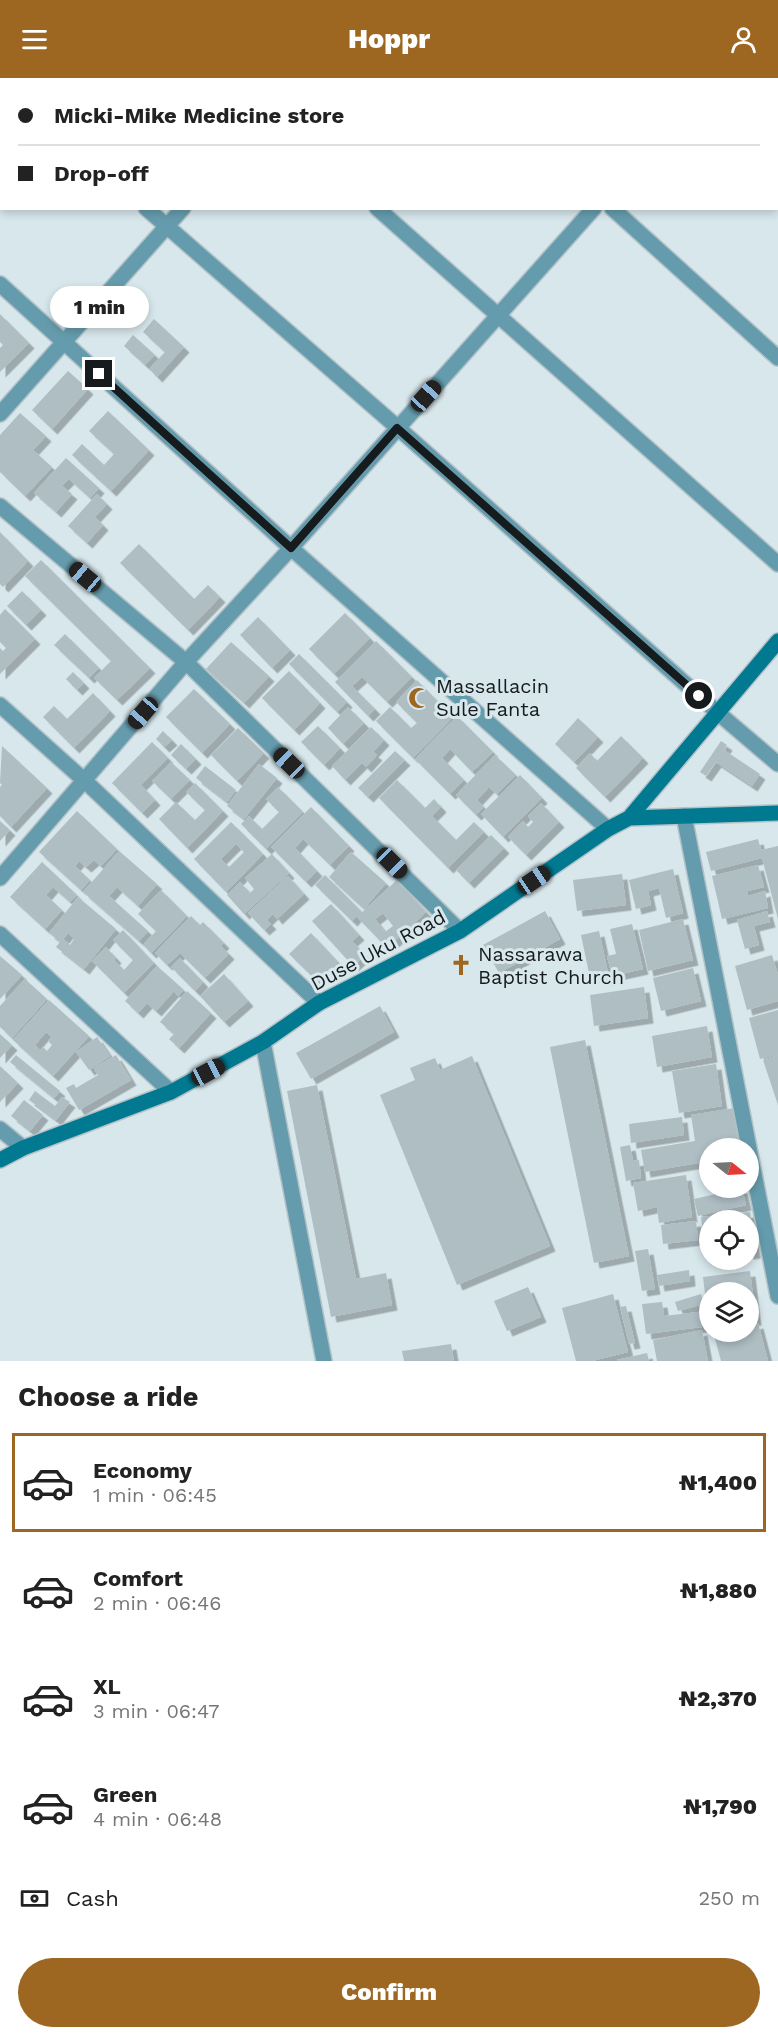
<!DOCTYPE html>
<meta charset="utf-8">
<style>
:root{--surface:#fff;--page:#f6f6f6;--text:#222;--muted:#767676;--line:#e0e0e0;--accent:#9d6721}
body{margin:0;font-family:"Work Sans",sans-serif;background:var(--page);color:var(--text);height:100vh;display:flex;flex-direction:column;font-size:22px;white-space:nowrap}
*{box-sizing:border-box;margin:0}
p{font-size:20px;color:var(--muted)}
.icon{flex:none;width:33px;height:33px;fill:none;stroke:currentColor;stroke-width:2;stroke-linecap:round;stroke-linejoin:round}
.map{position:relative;height:1283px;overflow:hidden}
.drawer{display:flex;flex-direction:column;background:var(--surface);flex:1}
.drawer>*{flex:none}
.banner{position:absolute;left:0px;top:0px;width:778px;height:132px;box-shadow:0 3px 9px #0003;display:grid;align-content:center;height:132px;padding:0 18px;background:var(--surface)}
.needle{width:39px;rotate:108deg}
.controls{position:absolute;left:699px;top:1060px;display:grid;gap:12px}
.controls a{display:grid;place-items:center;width:60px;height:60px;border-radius:50%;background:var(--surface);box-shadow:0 3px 9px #0003;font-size:30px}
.end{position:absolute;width:27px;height:27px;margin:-14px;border:8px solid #161c1e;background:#fff;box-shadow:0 0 0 3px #fff}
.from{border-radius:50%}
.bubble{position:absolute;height:42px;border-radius:21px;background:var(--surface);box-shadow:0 3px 9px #0003;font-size:20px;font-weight:800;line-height:42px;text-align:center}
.car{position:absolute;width:18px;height:36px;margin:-18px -9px;border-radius:8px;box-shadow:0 0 4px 2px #0007;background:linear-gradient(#222 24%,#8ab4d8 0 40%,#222 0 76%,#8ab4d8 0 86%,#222 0)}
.banner b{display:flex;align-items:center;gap:21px;height:57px;font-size:22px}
.banner b+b{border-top:2px solid var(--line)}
.banner i{width:15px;height:15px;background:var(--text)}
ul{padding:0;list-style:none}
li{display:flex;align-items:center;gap:18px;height:99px;margin:0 12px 9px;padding:0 6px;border:3px solid transparent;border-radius:0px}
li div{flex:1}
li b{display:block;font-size:22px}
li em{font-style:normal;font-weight:800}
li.on{border-color:var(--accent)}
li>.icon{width:54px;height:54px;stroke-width:1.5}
h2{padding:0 18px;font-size:27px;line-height:72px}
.pay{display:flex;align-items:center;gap:15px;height:66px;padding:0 18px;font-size:22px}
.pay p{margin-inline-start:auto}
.button{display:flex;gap:12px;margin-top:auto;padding:12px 18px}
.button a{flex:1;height:69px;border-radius:36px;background:var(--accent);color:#fff;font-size:24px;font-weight:800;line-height:69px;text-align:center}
header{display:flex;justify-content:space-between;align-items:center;height:78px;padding:0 18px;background:var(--accent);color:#fff;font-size:27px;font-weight:800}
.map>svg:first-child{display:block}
</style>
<header><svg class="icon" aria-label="menu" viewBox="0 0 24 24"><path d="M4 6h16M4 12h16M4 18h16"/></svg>Hoppr<svg class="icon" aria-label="person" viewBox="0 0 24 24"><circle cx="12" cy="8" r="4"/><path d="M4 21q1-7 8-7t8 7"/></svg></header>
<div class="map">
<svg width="778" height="1283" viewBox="0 0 778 1283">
<defs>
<filter id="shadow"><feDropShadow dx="5.5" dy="5.5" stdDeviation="0" flood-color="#0004"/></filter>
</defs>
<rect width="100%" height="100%" fill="#d7e7ec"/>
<path fill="#afbec3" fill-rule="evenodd" filter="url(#shadow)" d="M0,236L29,265L0,294V270L3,267L0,264Z
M154,241L184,269L157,299L149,291L165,274L143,254Z
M133,257L155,277L145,287L124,268Z
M68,293L88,311L52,351L32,332Z
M108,333L149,372L111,413L72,377L82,366L104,387L114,376L89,353Z
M20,335L46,358L33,372L52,389L25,418L0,394V357Z
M66,380L99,410L90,420L69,401L62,408L72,416L56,434L34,415Z
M97,416L107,426L95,439L103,447L87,465L68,448Z
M0,454L28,483L3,509L0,506Z
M139,466L194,521L208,507L220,519L188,552L120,485Z
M41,482L150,590L117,622L94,600L111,583L25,498Z
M22,513L41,532L26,547L7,528Z
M5,531L35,561L0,596V570L3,573L6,570L0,564V537Z
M345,535L370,560L334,596L309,571Z
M258,539L290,572L272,590L240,557Z
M65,556L99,590L89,600L54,567Z
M376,563L412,599L387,624L362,599L352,608L375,631L368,638L335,604Z
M231,564L269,598L244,625L206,591Z
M299,576L347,624L337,634L289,586Z
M289,593L320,625L294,652L262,620Z
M73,594L84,605L77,612L66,601Z
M417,602L453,639L413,680L376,643L390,629L411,650L417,645L396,624Z
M194,611L230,646L202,675L166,639Z
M93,615L110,633L74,670L43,639L54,628L67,641Z
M348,629L364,645L343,666L328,650Z
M457,638L493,674L472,694L450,671L442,680L464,702L450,716L415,681Z
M578,640L598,659L574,684L555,666Z
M318,648L340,670L324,687L301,664Z
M371,649L384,662L373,674L377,677L366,689L362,685L345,702L332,688Z
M238,650L264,675L237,703L211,677Z
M163,653L172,662L164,669L156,661Z
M621,658L643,680L605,719L576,690L590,675L597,683Z
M721,663L727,667L724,672L760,696L752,708L716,684L706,698L700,694Z
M152,664L168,680L141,707L155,722L142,735L112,705Z
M181,666L196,681L186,691L171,677Z
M2,668L47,710L11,749L0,738V709L2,707L0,705Z
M395,673L405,682L368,719L358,710Z
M495,677L516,697L497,716L489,709L477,722L484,729L476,737L456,717Z
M171,684L190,702L171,721L152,703Z
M259,686L277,700L244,741L227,728Z
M205,688L236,712L227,724L196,700Z
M520,697L542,720L503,759L481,736Z
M397,702L425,730L434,721L441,729L432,738L456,762L474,744L484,754L448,790L379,720Z
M195,705L223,733L187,770L159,741L176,724L195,742L205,732L186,714Z
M278,709L303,734L266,771L241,746L249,738L262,751L279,734L266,721Z
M541,725L559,744L526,777L508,759L523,743L528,749L533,744L528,738Z
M311,729L349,768L330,787L303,761L295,770L317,793L306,804L271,769Z
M77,733L117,771L101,788L94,782L86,789L79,783L75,788L90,802L81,812L39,774Z
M0,743L10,752L0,763Z
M231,744L263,776L226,814L194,781ZM236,766L244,774L229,789L221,781Z
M491,757L504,770L469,805L456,792Z
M758,761L761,772L778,768V841L762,780L711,793L706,774Z
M119,773L157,806L138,828L117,809L109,818L148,853L139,863L83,814Z
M351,774L386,805L364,831L329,799Z
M272,776L289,795L244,836L227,817L240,804L250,815L254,811L245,800Z
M42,784L77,817L70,824L53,809L46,817L62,832L45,851L10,819Z
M758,787L764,809L747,813L748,818L765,813L768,830L722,841L712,798Z
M673,791L683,835L666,840L659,810L648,813L651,827L636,831L629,802Z
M622,796L626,827L577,833L573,802Z
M325,797L361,833L352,843L315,807Z
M288,798L304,816L277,841L273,836L267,842L271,846L264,852L248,835Z
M397,802L426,834L387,870L357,839ZM383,835L393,848L385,854L375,841Z
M161,812L187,838L151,875L143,867L156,853L138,836Z
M78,819L116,851L84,891L56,869L60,864L49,855ZM68,855L74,861L70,867L63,861Z
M331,826L359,857L352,863L365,877L353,888L312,843Z
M545,833L560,861L499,895L483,867Z
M767,833L770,844L754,848L759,867L745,871L737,842Z
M191,838L200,847L203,844L224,865L221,868L229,876L205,900L180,875L167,887L155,875Z
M683,841L693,882L648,893L639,852Z
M632,846L643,891L612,898L607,878L616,876L610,851Z
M123,852L154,885L124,915L92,883L106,869L116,880L114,882L124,892L133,882L113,862Z
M599,853L608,895L590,900L581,857Z
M311,855L338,884L318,904L289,876Z
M772,877L778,897V923L747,932L735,888Z
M0,878L22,897L0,921Z
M180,880L203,904L195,913L171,889Z
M157,888L184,912L178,918L174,913L156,933L147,925L138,935L125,923Z
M693,890L701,923L661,933L653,900Z
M224,896L248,923L224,944L200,918Z
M25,901L47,921L12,960L0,949V928Z
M644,909L648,940L594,948L590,917Z
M187,913L211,935L179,970L169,961L174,956L160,944Z
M49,922L89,958L53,998L13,962ZM46,954L52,959L48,963L52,967L47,973L43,969L40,972L35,967Z
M380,928L394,954L311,1001L296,975Z
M778,932V976L760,981L749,940Z
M707,948L712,979L657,989L652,958Z
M0,956L12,967L0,980Z
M97,959L110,978L89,992L76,974Z
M585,962L629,1178L594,1185L550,969Z
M16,977L60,1013L54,1020L10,984Z
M116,977L131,1002L79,1032L66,1010L74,1006L76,1010L98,997L94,990Z
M778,977V1027L763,982Z
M472,978L550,1168L457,1207L380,1017L415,1002L410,990L435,980L440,992Z
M716,986L722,1028L679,1035L672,993Z
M0,988L18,1005L0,1024Z
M317,1007L356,1201L386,1195L392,1227L331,1239L287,1013Z
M35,1013L55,1028L62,1019L70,1024L56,1042L29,1022Z
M24,1022L43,1037L30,1053L11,1038Z
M735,1030L742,1071H710V1083L645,1094L641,1072L695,1063L691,1037Z
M682,1039L684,1057L631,1065L629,1046Z
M630,1067L633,1083L639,1082L641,1100L626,1103L620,1069Z
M686,1097L692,1139L659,1145L657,1129L638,1133L633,1105Z
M714,1110H742L746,1127L698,1138L694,1121L716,1116Z
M750,1134L755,1175L748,1176V1143H710V1181H706L701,1139Z
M696,1143L698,1162L663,1166L661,1147Z
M648,1171L655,1211L642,1213L635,1173Z
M689,1192L690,1203L659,1208L657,1197Z
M750,1193L756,1242L748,1243V1215H710V1248L646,1256L642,1226L662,1224L664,1238L707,1233L703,1199Z
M528,1209L541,1239L507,1253L494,1223Z
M613,1216L628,1274L592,1283H576L562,1230Z
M701,1216L704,1226L678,1233L675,1224Z
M626,1228L635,1265L629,1266L620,1229Z
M758,1245L768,1283H721L714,1257L724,1254H748V1248Z
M702,1252L708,1283H657L653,1262Z
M451,1266L454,1283H404L402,1273Z
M647,1275L649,1283H617V1282Z"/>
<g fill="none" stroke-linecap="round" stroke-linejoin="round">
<defs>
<path id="street" d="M1,0L2,2
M229,0L231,2
M468,0L470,2
M301,2L302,0
M713,2L715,0
M146,130L397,349L717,634L778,686
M377,130L778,486
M612,130L778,280
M0,206L291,470L608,751
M0,336L183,130
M0,428L186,584L460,853
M0,627L85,703L319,925
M684,738L778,1218
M0,800L186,584L291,470L594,130
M0,856L171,1014
M263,964L324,1283
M0,1051L23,1070"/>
<path id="secondary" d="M727,0L728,2
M777,45L778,46
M629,740L778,563
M0,1082L23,1070L171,1014L263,964L319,925L460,853L608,751L629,740L778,735"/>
</defs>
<use href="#street" stroke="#b4c2c7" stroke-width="18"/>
<use href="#secondary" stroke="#b4c2c7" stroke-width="18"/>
<use href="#street" stroke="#659cad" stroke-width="15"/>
<use href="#secondary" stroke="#007991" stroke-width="15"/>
</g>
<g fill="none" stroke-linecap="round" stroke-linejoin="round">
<path stroke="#161c1e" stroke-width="8" d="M99,296L291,470L397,350L699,618"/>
</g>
<defs>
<symbol id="mosque-bare" viewBox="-9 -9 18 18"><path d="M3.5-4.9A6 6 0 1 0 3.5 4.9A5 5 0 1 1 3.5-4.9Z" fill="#9d6721" stroke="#d7e7ec" stroke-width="2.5" paint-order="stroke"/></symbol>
<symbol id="church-bare" viewBox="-9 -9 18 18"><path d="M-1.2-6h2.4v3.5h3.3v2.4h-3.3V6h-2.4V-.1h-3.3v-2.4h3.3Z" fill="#9d6721" stroke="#d7e7ec" stroke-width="2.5" paint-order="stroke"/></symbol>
</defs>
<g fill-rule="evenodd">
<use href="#mosque-bare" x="404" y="605" width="30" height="30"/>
<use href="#church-bare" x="446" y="872" width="30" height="30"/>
</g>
<g text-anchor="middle" stroke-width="6" stroke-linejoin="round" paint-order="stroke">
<g font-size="20" fill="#161c1e" stroke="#d7e7ec" text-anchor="start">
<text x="436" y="615">Massallacin<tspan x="436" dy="23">Sule Fanta</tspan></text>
<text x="478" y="883">Nassarawa<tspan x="478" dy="23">Baptist Church</tspan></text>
</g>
<g font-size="20" fill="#161c1e" stroke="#d7e7ec">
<text transform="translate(378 872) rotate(-28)" y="7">Duse Uku Road</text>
</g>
</g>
</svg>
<div class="controls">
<a><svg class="needle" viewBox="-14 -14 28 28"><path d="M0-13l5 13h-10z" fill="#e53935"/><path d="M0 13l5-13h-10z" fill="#767676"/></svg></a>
<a><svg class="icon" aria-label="locate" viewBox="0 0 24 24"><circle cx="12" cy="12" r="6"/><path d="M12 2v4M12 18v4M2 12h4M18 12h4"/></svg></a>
<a><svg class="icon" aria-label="layers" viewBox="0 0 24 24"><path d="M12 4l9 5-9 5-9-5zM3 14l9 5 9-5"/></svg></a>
</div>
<i class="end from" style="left:699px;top:618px"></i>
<i class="end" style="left:99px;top:296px"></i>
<div class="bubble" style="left:50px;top:208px;width:99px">1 min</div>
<i class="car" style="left:426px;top:318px;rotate:42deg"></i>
<i class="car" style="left:85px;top:499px;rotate:310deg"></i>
<i class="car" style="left:143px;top:635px;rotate:221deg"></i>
<i class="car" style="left:289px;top:685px;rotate:314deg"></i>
<i class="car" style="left:392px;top:785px;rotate:135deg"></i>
<i class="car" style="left:534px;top:802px;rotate:56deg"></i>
<i class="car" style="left:208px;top:994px;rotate:62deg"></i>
<div class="banner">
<b><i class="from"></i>Micki-Mike Medicine store</b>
<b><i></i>Drop-off</b>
</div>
</div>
<section class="drawer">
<h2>Choose a ride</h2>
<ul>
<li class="on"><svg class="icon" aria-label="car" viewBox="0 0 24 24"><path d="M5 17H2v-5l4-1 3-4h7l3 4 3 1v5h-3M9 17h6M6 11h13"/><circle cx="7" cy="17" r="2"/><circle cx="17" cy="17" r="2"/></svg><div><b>Economy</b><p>1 min · 06:45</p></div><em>₦1,400</em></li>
<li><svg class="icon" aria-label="car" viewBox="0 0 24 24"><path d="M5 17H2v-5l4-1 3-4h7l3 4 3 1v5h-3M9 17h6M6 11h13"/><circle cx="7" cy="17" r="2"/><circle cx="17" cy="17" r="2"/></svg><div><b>Comfort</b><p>2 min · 06:46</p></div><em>₦1,880</em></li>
<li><svg class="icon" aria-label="car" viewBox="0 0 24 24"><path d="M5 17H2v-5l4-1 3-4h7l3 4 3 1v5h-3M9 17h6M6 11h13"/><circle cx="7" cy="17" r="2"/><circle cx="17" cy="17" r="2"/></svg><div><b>XL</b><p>3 min · 06:47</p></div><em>₦2,370</em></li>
<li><svg class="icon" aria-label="car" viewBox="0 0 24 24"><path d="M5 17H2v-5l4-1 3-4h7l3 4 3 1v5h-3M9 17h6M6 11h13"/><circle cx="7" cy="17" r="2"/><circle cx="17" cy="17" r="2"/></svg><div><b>Green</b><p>4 min · 06:48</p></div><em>₦1,790</em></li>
</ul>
<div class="pay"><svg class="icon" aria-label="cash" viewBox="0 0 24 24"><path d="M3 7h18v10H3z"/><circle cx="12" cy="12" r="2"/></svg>Cash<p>250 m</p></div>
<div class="button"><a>Confirm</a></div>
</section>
